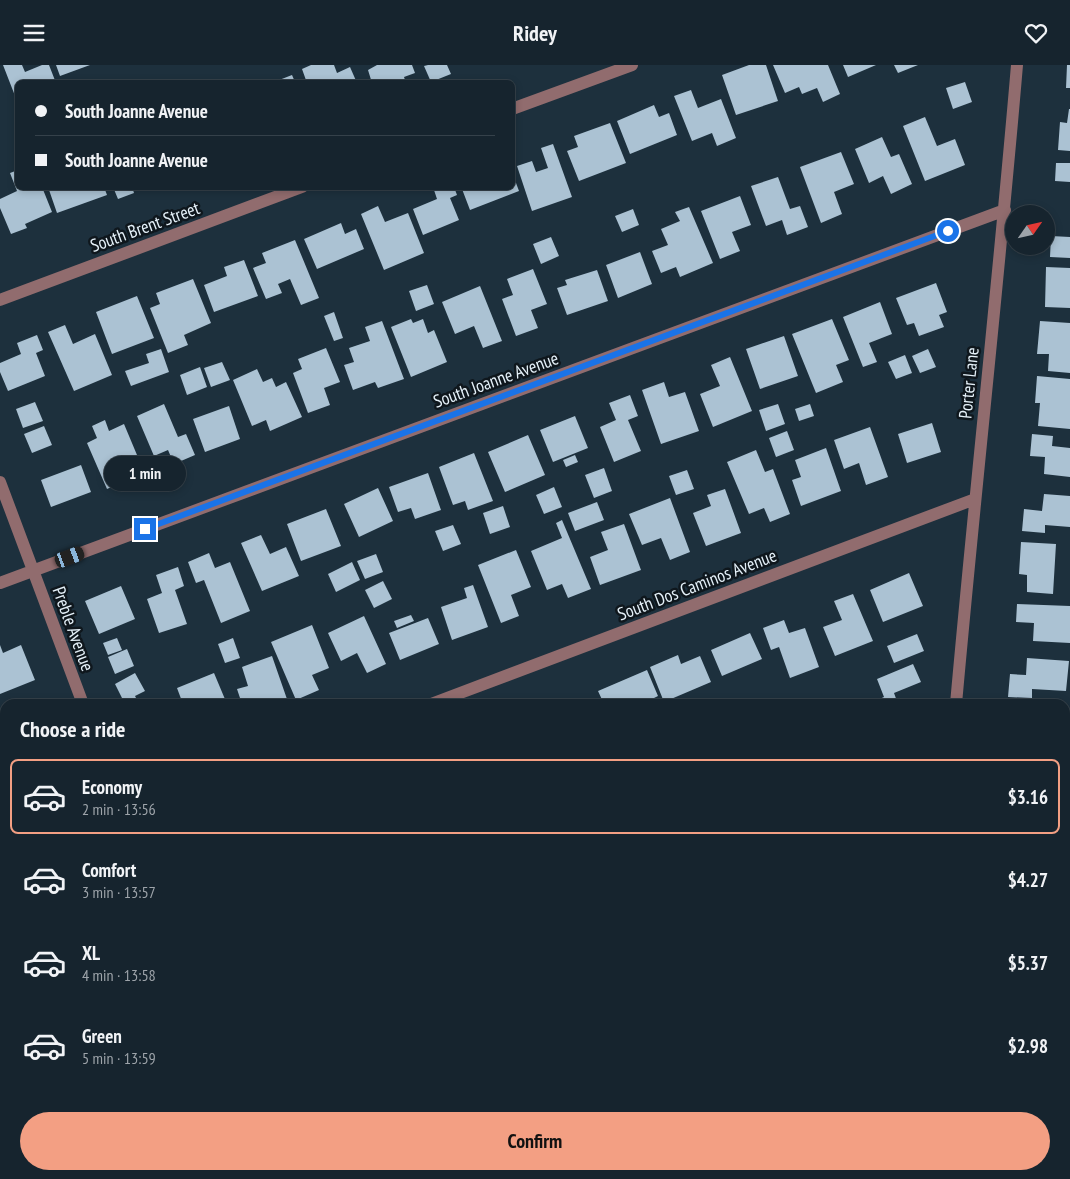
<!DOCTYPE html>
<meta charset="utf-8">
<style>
:root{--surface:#16242e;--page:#23303a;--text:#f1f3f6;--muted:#9ea4aa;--line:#35414a;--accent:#f39f83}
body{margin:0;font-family:"PT Sans Narrow",sans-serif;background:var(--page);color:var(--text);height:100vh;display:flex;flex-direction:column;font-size:19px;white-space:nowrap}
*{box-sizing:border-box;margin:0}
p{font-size:16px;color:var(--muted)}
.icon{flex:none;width:28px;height:28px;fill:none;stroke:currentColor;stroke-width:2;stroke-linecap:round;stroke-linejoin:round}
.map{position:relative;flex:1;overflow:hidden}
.details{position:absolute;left:0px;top:634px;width:1070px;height:481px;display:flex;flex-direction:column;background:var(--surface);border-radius:15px 15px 0 0;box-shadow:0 2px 8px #0003,0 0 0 1px var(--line)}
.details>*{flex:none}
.hud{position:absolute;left:15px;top:15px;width:500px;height:110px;border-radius:8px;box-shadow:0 2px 8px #0003,0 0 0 1px var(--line);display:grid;align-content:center;height:110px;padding:0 20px;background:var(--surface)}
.needle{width:32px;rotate:56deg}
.controls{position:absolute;left:1005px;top:140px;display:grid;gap:10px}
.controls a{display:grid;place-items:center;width:50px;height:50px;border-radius:50%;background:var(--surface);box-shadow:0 2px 8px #0003,0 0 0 1px var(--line);font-size:25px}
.end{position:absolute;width:22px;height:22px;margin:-11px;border:6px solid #1a73e8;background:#fff;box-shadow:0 0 0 2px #fff}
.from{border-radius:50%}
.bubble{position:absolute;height:35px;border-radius:18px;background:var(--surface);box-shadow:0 2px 8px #0003,0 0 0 1px var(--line);font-size:16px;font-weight:700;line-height:35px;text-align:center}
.car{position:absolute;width:15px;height:30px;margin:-15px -8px;border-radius:6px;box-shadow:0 0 4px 1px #0007;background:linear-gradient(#222 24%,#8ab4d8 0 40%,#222 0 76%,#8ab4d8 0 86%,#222 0)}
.hud b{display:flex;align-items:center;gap:18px;height:48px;font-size:19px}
.hud b+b{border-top:1px solid var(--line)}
.hud i{width:12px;height:12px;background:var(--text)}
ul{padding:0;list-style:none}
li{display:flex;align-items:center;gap:15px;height:75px;margin:0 10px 8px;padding:0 10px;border:2px solid transparent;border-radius:8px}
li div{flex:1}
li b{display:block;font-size:19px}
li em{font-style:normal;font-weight:700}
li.current{border-color:var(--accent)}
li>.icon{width:45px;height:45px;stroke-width:1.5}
h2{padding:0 20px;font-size:22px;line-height:60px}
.action{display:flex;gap:10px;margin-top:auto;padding:10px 20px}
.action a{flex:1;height:58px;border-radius:30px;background:var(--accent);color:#111;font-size:20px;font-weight:700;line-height:58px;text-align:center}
header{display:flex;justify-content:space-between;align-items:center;height:65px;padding:0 20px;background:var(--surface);font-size:22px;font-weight:700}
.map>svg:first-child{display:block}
</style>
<header><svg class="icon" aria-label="menu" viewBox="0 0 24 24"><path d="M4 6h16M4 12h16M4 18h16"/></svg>Ridey<svg class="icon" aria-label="heart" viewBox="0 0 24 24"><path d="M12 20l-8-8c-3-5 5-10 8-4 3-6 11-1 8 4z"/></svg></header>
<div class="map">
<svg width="1070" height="1114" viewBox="0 0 1070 1114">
<rect width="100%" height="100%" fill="#1d303d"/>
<path fill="#abc2d3" d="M3,0H22L25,7L42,0H49L56,18H18L17,36Z
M56,0H90L60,11Z
M311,0H334L337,8L350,2L357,18H307L302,4Z
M377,0H412L415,8L404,12L406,18H372L368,5Z
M428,0H447L451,9L431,17L424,1Z
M749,0H766L778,36L736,50L722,10Z
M773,0H828L840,29L823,37L817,23L802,29L799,22L785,28Z
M843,0H876L848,12Z
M894,0H918L898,8Z
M1067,0H1070V23H1066Z
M292,10L295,17H274Z
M965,17L972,37L953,44L946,23Z
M691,25L698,43L721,34L736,73L717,81L712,68L692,76L674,31Z
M654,40L659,52L669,48L677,70L630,89L617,56Z
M1069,44H1070V86L1058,85L1060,57L1067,58Z
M925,52L937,81L955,74L965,100L925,116L903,61Z
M610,58L626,98L579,116L567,86L578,82L574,71Z
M882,72L891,92L899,89L912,119L891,129L883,111L869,118L855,84Z
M553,79L572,132L532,146L517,101L532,96L536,107L548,103L541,83Z
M841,87L854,119L834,127L842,149L821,158L800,102Z
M1056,98H1070V117L1055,116Z
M18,105V122H42L52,147L25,159L27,163L11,169L0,143V134L17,126L10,108Z
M513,110L519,126L470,145L462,124L467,122H512Z
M778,112L790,144L800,141L808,162L787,170L782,155L766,161L751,121Z
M48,122H104L107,130L57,148Z
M113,122H132L134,128L118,134Z
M433,122H454L457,130L450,133L459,155L423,170L413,144L437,134Z
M740,131L751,160L732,167L740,186L720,194L701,146Z
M378,141L385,157L408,148L424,188L384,205L361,149Z
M689,142L713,198L680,212L676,202L661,208L652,186L668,180L661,164L680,156L675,147Z
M633,144L639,160L622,167L615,151Z
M341,158L345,169L356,164L364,184L317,204L304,174Z
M1051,171L1070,172V193L1050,192Z
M551,172L559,191L541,199L533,179Z
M295,175L319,233L301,240L290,214L278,219L282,228L266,234L253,203L266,198L262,188Z
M640,187L652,219L618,233L606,200Z
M244,195L258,231L214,247L204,220L227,211L224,202Z
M1046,202L1070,203V243L1045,242Z
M533,204L547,239L531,245L538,263L516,271L502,234L513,230L507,214Z
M597,205L608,236L567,250L557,223L567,220L565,215Z
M193,214L211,258L184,270L188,280L168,288L150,243L160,239L156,228Z
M936,218L947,247L939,250L944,262L919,271L914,258L907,260L896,233Z
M427,220L434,239L416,246L409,226Z
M480,221L502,276L483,283L474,261L455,269L442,237Z
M137,231L154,273L112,289L96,247Z
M880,237L892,269L869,278L877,297L863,302L843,252Z
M334,247L343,273L334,276L324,251Z
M411,254L413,258L423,254L428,268L434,265L447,297L411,312L391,262Z
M832,254L849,295L836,300L843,317L816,328L792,269Z
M382,256L404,314L378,323L375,317L353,325L344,300L354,297L349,283L370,276L365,262Z
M1040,256L1070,258V308L1048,306L1049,289H1037Z
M65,260L73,279L95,269L112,310L74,326L48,267Z
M37,270L43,285L36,288L45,311L8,326L0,307V298L21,289L17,278Z
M784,271L798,311L760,324L746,284Z
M326,283L340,317L324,323L330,340L308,348L293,308L302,304L298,294Z
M161,284L169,307L131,321L125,306L149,298L146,289Z
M928,284L936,302L920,308L912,291Z
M905,290L912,308L896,314L888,297Z
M730,292L752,346L713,362L700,329L720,321L711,300Z
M222,297L230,315L211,322L204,303Z
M200,302L207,322L187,330L180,310Z
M257,304L263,317L272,313L276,322L286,317L302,352L270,366L266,355L252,361L233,315Z
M1037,311L1070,314V364L1038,361L1040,338H1035Z
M664,317L669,332L685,327L699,366L661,379L642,325Z
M630,330L638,351L628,355L641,386L614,397L600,362L616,355L609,338Z
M35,337L43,356L23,363L16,344Z
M164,339L178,372L186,369L195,390L174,399L168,385L154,391L137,351Z
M778,339L785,359L766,366L759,345Z
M810,339L814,351L799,356L795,344Z
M229,341L240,374L205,387L193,354Z
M575,351L588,383L553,397L540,365Z
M105,355L109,366L124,359L137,390L118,399L125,416L107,424L87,378L97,373L92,361Z
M932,358L941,387L907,398L898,369Z
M44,361L52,380L32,388L24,369Z
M870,362L888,412L866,420L859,398L844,404L834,375Z
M787,366L794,385L776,392L769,373Z
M1032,369L1053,371L1052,381L1070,383V412L1044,409L1045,392L1030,391Z
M528,370L545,410L505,427L488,387Z
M826,383L841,426L801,441L792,415L801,412L795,395Z
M756,385L765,407L773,404L790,449L770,457L764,443L749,449L727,397Z
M474,388L493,436L468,445L465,436L453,440L439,402Z
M575,390L578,397L566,402L563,395Z
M81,400L91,427L51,442L41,415Z
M604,403L612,426L594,433L585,410Z
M687,405L694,424L676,430L669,411Z
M428,408L441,445L415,454L411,443L398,447L389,422Z
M554,422L562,442L544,449L536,430Z
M378,423L393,456L359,472L344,439Z
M725,424L741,468L706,481L693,448L711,441L707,430Z
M1044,429L1070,431V462L1045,460V468L1022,466L1024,444L1042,446Z
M670,433L690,487L670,495L661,473L642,480L629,449Z
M597,437L604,455L575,466L568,448Z
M503,441L510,462L490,469L483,448Z
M326,444L341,481L301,496L287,459Z
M562,455L591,524L568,533L562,519L547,525L531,486L562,473L556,458Z
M624,459L641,505L600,520L590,492L608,485L601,467Z
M453,460L461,479L443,486L435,466Z
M261,470L270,489L286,482L299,511L262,526L241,478Z
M1021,477L1056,479L1053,529L1027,527V510L1019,509Z
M516,485L531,522L511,530L519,551L501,558L478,500Z
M209,488L215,503L230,497L250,546L221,558L204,515L196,518L188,497Z
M376,489L383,507L365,514L357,496Z
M352,497L360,515L336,527L328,509Z
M178,502L184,521L175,525L187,559L159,568L147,534L162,528L156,510Z
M909,508L923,541L883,557L870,525Z
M383,516L392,534L374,543L365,525Z
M473,520L488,562L452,575L441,542L467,533L464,523Z
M121,521L135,554L99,569L85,536Z
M853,529L873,576L835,591L823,562L842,555L834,536Z
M1017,539L1070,541V578L1033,576L1034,558L1016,557Z
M411,550L414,556L397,563L394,556Z
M364,551L386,599L367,608L357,588L341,596L328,568Z
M428,553L439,579L400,595L389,568Z
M784,555L789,568L805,563L819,602L790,613L779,582L771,585L763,563Z
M312,560L329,603L312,610L319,625L296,635L271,577Z
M750,568L762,594L722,611L711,585Z
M917,569L924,586L894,598L887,581Z
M117,573L122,585L108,590L103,578Z
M233,573L240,593L225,598L218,579Z
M0,580L3,588L21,580L35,615L0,629Z
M127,584L134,601L115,609L108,592Z
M678,590L681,599L700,591L711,617L664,637L650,602Z
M272,591L288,637L282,639H242L237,624L248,621L242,602Z
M1027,593L1069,596L1066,626L1032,624V633L1008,632L1010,609L1026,610Z
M913,599L921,617L894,628L898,639H869L884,632L877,614Z
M647,605L658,631L644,638V639H604L598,626Z
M135,608L145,626L135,631L139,639H125L115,619Z
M214,608L227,639H183L177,623Z
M1065,676H1070V696L1065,695Z
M5,713V744L0,746V715Z
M4,855L5,893L0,895V856Z
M5,1008V1026L0,1028V1010Z
M58,1110H102L104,1114H60Z
M121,1110H166L168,1113L123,1114Z
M308,1110H333L335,1114H307L306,1111Z
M376,1110H409L410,1114H367Z
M419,1110H468L470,1114H421Z
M480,1110H507L498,1114H482Z
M830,1110H864V1114H829Z
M964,1110H1015V1114H963Z"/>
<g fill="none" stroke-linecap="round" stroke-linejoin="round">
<path stroke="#916c6e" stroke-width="12" d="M512,44L632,0
M0,235L302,122
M0,417L83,639
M0,518L1005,145
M431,639L975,434
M956,639C975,426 999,213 1017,0
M0,801L5,799
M1065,840H1070
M0,1080L5,1078
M260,1110L262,1114
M643,1114L653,1110
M912,1114V1110"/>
</g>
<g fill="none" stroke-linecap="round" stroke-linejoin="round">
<path stroke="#1a73e8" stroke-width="6" d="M145,464L948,166"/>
</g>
<g text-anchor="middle" stroke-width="5" stroke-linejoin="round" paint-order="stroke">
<g font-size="18" fill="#e5f1f9" stroke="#0f171d">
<text transform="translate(145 162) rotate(-20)" y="6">South Brent Street</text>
<text transform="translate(496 315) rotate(-20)" y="6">South Joanne Avenue</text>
<text transform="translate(969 318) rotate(-84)" y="6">Porter Lane</text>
<text transform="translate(697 520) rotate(-21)" y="6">South Dos Caminos Avenue</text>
<text transform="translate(73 564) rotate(70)" y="6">Preble Avenue</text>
</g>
</g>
</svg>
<div class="controls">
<a><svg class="needle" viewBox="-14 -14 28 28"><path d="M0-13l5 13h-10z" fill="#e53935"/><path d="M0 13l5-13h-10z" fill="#9ea4aa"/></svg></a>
</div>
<i class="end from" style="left:948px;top:166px"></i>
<i class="end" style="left:145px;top:464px"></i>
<div class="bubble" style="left:104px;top:391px;width:82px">1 min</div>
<i class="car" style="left:70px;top:492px;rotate:70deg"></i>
<div class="hud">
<b><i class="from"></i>South Joanne Avenue</b>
<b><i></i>South Joanne Avenue</b>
</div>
<section class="details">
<h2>Choose a ride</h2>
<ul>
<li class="current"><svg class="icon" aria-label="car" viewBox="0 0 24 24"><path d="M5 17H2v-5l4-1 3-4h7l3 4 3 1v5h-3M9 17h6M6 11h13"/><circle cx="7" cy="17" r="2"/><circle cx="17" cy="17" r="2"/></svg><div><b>Economy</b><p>2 min · 13:56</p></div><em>$3.16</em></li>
<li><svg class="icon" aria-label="car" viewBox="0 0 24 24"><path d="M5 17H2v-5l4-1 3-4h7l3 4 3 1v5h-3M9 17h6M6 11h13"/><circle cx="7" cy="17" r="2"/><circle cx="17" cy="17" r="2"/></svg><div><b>Comfort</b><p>3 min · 13:57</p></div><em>$4.27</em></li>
<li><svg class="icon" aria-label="car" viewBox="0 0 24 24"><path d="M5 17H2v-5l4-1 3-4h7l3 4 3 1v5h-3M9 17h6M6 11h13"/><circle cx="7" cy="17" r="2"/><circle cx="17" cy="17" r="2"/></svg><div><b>XL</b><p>4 min · 13:58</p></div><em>$5.37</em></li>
<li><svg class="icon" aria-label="car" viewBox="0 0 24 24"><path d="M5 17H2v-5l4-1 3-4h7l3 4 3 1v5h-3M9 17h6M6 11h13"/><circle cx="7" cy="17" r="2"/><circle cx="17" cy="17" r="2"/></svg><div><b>Green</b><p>5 min · 13:59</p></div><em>$2.98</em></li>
</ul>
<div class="action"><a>Confirm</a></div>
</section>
</div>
